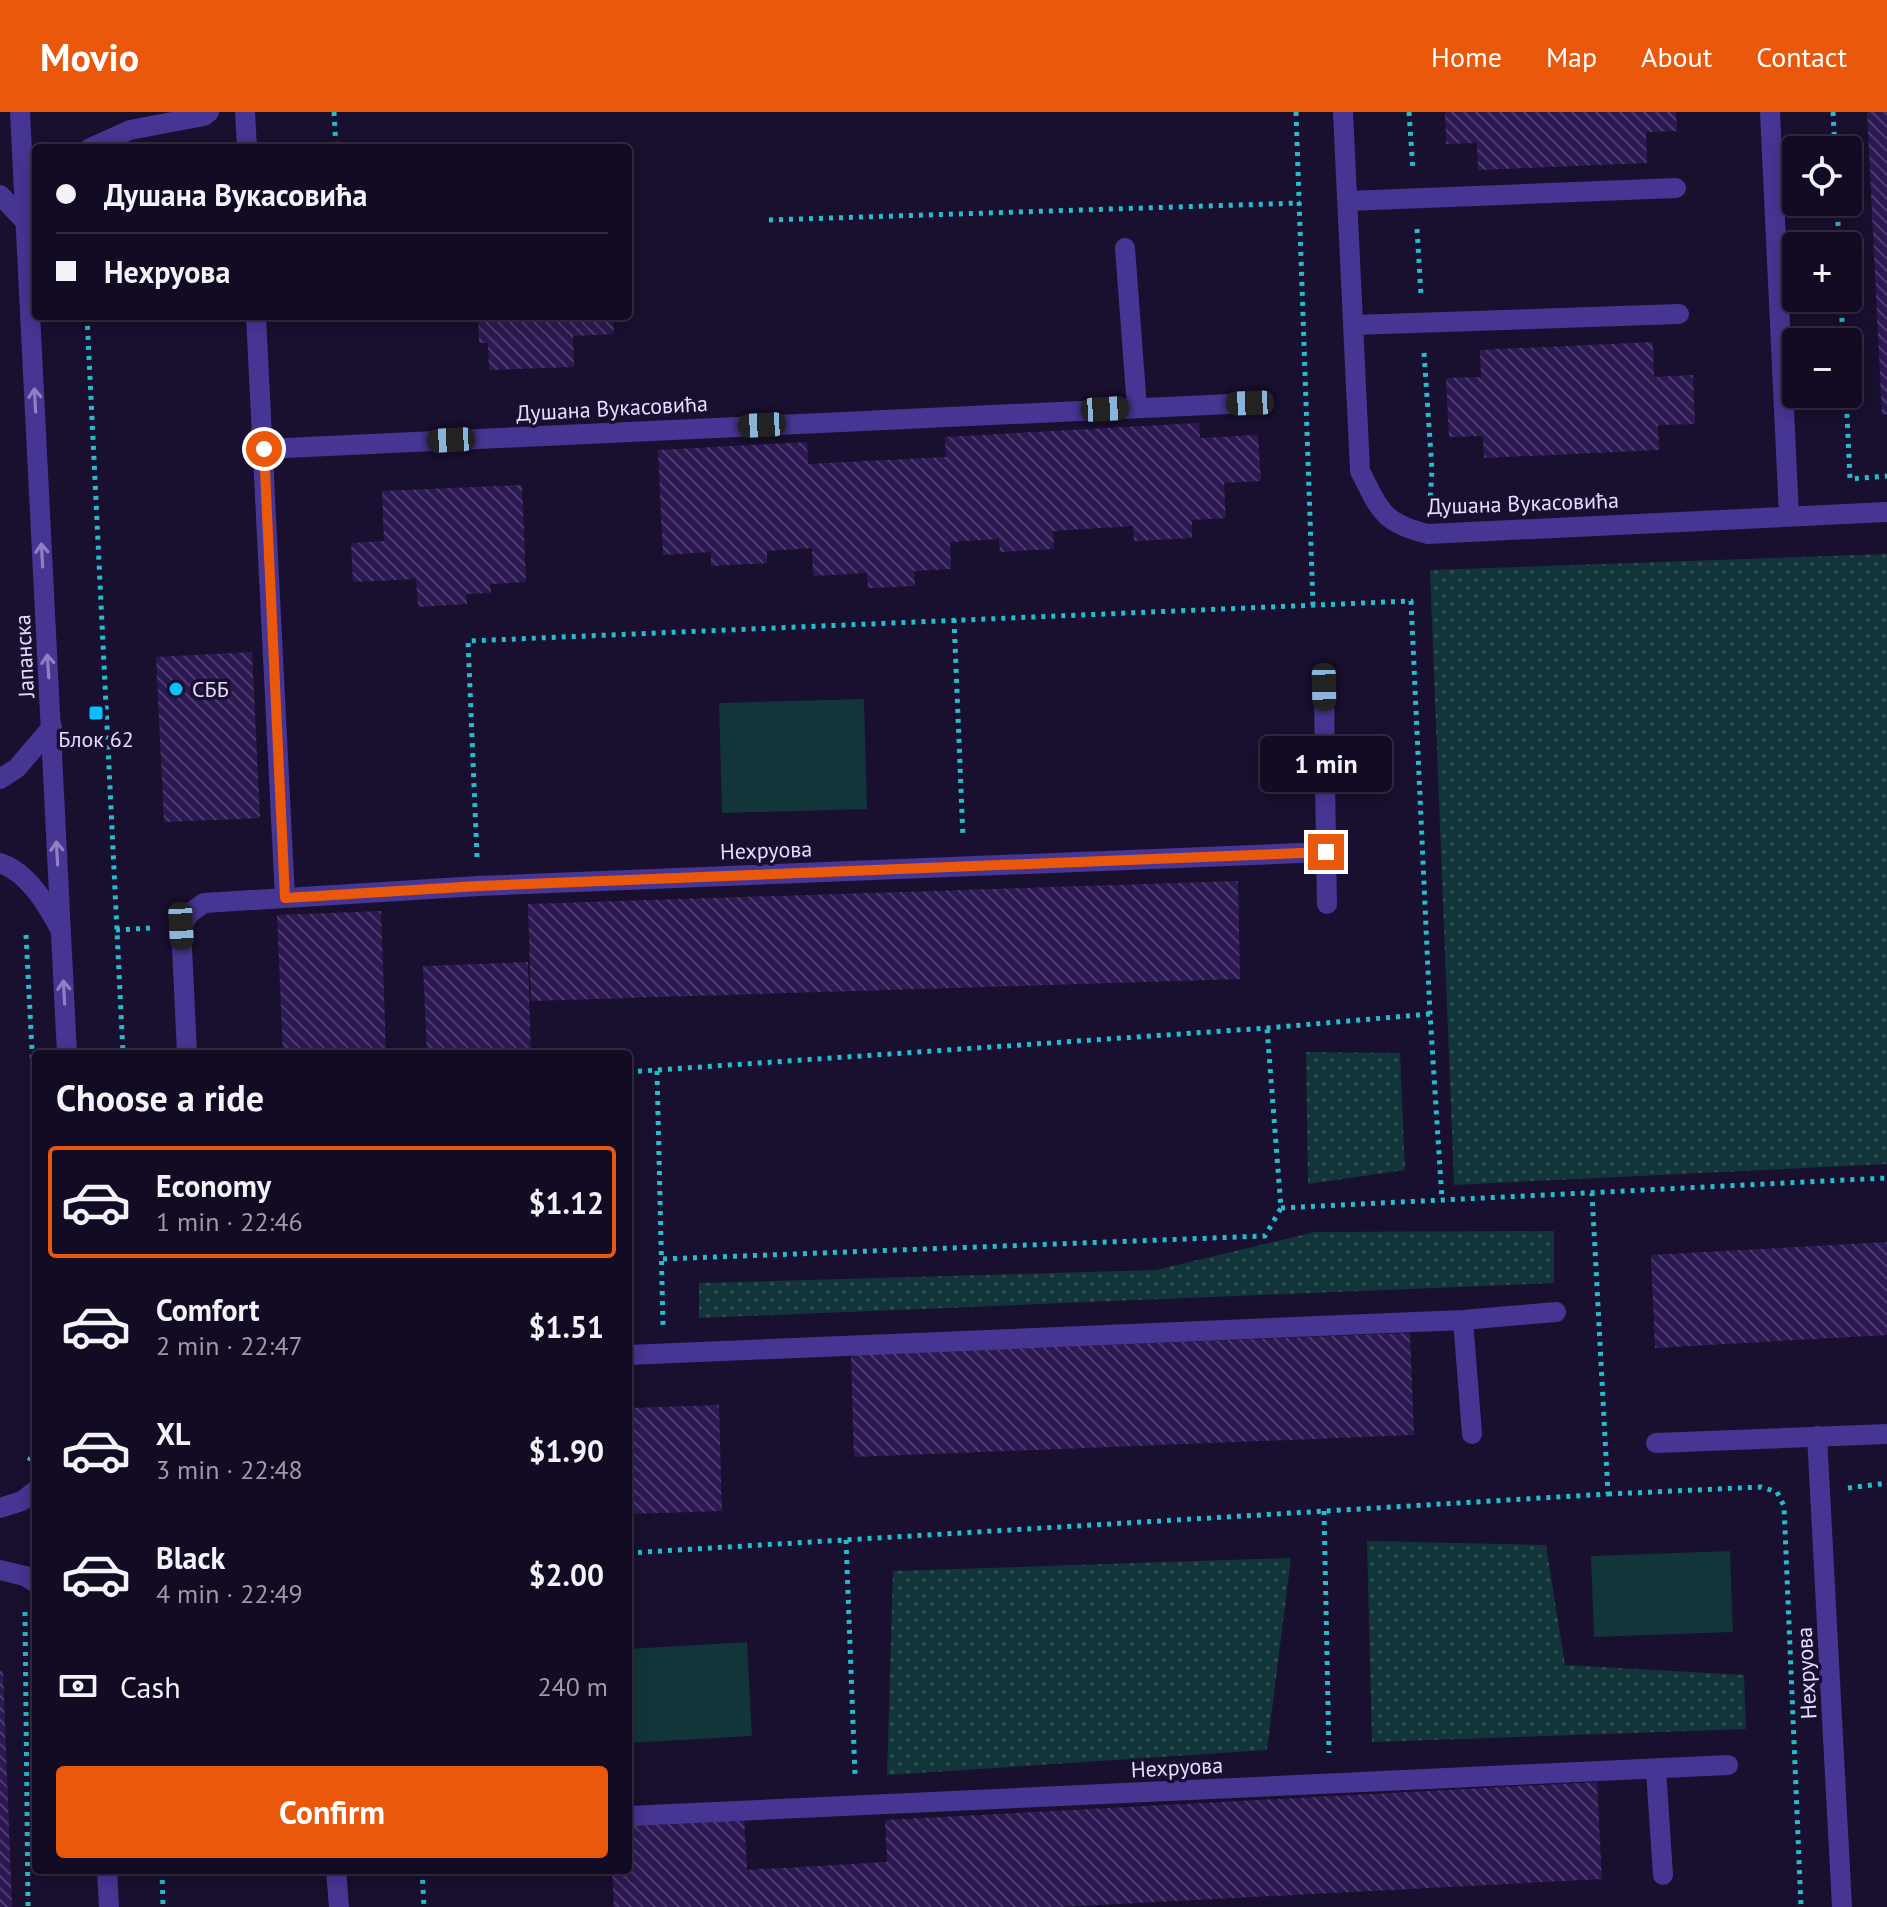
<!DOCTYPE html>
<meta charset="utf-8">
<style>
:root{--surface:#130b23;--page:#201930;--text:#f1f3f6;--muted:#9d9ba6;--line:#322b41;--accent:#ea580c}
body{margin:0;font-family:"PT Sans",sans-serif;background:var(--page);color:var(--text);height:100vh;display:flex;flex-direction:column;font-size:30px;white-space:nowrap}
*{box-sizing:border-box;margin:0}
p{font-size:26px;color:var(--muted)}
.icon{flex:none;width:44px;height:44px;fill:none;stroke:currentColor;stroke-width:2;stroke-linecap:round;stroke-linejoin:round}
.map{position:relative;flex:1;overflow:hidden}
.panel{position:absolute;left:32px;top:938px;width:600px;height:824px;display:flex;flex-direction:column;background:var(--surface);border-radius:8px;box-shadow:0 4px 20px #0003,0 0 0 2px var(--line)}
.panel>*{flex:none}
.banner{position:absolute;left:32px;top:32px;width:600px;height:176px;border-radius:8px;box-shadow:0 4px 20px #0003,0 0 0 2px var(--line);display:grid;align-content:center;height:176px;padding:0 24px;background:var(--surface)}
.controls{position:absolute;left:1782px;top:24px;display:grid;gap:16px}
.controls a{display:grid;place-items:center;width:80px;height:80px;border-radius:8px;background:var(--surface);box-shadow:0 4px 20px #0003,0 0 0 2px var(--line);font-size:40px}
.end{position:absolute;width:36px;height:36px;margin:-18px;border:10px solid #ea580c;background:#fff;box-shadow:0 0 0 4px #fff}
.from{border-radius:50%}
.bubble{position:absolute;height:56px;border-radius:8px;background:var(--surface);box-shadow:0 4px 20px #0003,0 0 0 2px var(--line);font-size:26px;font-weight:700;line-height:56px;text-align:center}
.car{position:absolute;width:24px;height:48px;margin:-24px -12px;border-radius:10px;box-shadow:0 0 6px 2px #0007;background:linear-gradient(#222 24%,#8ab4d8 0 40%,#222 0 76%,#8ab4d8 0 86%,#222 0)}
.banner b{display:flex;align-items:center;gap:28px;height:76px;font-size:30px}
.banner b+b{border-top:2px solid var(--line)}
.banner i{width:20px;height:20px;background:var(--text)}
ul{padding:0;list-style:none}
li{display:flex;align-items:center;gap:24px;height:112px;margin:0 16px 12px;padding:0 8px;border:4px solid transparent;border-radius:8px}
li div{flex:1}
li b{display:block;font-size:30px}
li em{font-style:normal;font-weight:700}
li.on{border-color:var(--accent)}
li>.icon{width:72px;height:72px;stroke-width:1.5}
h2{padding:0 24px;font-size:36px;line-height:96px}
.pay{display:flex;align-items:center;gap:20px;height:88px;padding:0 24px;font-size:30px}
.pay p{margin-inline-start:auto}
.action{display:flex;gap:16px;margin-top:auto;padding:16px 24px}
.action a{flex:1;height:92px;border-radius:8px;background:var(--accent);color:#fff;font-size:32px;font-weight:700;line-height:92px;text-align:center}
header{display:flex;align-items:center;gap:48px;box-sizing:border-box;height:112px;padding:0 40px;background:var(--accent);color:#fff}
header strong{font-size:38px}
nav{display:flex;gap:44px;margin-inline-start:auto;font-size:28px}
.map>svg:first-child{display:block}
</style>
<header>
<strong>Movio</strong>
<nav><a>Home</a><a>Map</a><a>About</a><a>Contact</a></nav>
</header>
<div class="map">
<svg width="1887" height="1795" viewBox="0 0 1887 1795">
<defs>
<pattern id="green-dots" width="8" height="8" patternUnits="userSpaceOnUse" patternTransform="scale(2)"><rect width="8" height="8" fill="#113539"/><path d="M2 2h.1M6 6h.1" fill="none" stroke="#345257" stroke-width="1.8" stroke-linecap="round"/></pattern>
<pattern id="building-back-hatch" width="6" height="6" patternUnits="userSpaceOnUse" patternTransform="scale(2)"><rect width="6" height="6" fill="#2d1952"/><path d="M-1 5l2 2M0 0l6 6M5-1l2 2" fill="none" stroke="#4b3a6c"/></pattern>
</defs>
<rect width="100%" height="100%" fill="#190f2f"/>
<path fill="url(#green-dots)" d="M1887,442V1052L1454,1073L1430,458Z
M1306,940L1400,941L1405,1058L1308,1072Z
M1554,1119V1171L699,1206V1171L1156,1158L1315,1120Z
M1367,1429L1546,1433L1565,1553L1744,1563L1746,1617L1372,1630Z
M1291,1446L1267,1638L887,1663L893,1459Z"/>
<path fill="#113539" d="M864,587L867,697L722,701L719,591Z
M1730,1439L1733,1520L1594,1525L1591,1444Z
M747,1530L752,1624L628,1631V1537Z"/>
<path fill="url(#building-back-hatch)" d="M1445,0H1676L1677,19L1646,20L1647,51L1478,58L1477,31L1446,32Z
M1867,0H1887V302L1882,303Z
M478,204H613L614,222L573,224L574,255L489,258L488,231H479Z
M1653,230L1654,265L1693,263L1695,312L1658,313L1659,338L1484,346L1483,324L1449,325L1446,266L1481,265L1480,238Z
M1199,311L1200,326L1258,323L1261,369L1224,371L1226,406L1192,408V426L1134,429L1133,414L1053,419L1054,437L1000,440L999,427L950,430L951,457L914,459L915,474L868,476L867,461L813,464L812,436L767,439V451L711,454V440L663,443L658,338L807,330L808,352L946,345L945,325Z
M522,373L526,470L490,472L491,481L466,482L467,492L418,495L416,467L353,470L351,431L384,429L382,379Z
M252,540L260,706L164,710L156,545Z
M1238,769L1240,867L531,889L528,792Z
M381,799L386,941L283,942L277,803Z
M528,850L531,942H427L423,854Z
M1887,1130V1223L1655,1236L1651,1143Z
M1410,1221L1414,1323L854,1345L851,1243Z
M719,1293L722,1399L628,1402V1296Z
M0,1559H3L12,1795H0Z
M1597,1670L1602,1767L1060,1795H614L612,1758H628V1709L744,1702L747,1758L887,1750L885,1708Z"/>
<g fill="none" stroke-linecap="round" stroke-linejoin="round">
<path stroke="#23bdcd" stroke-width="5" stroke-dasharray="4 6" stroke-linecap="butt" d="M334,0L336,36
M1296,0L1313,493
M1409,0L1413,59
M1833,0L1835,38
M1837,90L1839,134
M769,108L1300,91
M1417,117L1421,183
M1841,186L1843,230
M87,204L123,942
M1424,241L1432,358L1430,390
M1846,282L1850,367L1887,364
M954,507L963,726
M477,745L468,529L1411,489L1430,902L1442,1088
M116,818L151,816
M26,823L36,1016
M657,959L663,1214
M628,960L1267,916L1430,902
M1281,1096L1887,1066
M663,1147L1265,1124L1281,1096L1267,916
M29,1349L36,1336
M1848,1376L1887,1371
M1608,1382L1761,1375L1777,1380L1784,1394L1801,1795
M1324,1399L1329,1641
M846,1428L855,1663
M628,1441L1608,1382L1592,1081
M25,1500L28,1795
M162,1758L163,1795
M422,1758L424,1795"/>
<path stroke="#473593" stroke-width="20" d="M245,0L247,36
M1343,0L1360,359C1380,398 1382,411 1428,422L1887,400
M1770,0L1789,404
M90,36L130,18L204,4L209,0
M1348,89L1676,76
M1125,136L1137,296
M256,204L285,786
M1353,213L1679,202
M264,337L1250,291
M1326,740L1327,792
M187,942L181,814L190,801L204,791L478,774L1326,740L1324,575
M1463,1208L1472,1322
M628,1243L1463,1208L1556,1200
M1817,1324L1842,1795
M1656,1331L1887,1322
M1656,1658L1663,1763
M628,1704L1728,1653
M336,1758L339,1795"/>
<path stroke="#473593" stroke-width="20" d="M0,83L26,110
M0,667L17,656L52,615
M0,751C28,760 48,794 61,819
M0,1396L22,1389L36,1378
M0,1458L25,1464L36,1471"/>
<path stroke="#473593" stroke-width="20" d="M20,0L67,942
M107,1758L109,1795"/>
</g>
<defs><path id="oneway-shaft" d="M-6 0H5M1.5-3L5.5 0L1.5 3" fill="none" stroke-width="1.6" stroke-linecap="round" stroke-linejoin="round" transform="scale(2)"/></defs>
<g stroke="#8f80c4">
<use href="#oneway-shaft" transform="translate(35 288) rotate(-93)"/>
<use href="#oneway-shaft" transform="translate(42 443) rotate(-93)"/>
<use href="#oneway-shaft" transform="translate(48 554) rotate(-94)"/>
<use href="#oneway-shaft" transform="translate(57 741) rotate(-93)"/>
<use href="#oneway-shaft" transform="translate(64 880) rotate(-93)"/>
</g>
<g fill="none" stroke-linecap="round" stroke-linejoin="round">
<path stroke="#ea580c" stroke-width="10" d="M264,337L285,786L478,774L1326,740"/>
</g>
<g fill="#08c0ff" stroke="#190f2f" stroke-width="3">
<circle cx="176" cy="577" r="8"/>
<rect x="88" y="593" width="16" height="16" rx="4"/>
</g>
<g text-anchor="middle" stroke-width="7" stroke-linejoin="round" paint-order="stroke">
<g font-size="22" fill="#e6dcff" stroke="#190f2f">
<text transform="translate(612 296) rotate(-3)" y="8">Душана Вукасовића</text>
<text transform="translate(1523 391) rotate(-2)" y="8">Душана Вукасовића</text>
<text transform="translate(24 544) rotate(-93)" y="8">Јапанска</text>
<text transform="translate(766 738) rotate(-2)" y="8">Нехруова</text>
<text transform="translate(1806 1561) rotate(-93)" y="8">Нехруова</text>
<text transform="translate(1177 1655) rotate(-3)" y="8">Нехруова</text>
</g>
<g font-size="22" fill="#e6dcff" stroke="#190f2f" text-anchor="start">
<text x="192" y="585">СББ</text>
<text x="96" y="635" text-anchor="middle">Блок 62</text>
</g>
</g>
</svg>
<div class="controls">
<a><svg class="icon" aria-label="locate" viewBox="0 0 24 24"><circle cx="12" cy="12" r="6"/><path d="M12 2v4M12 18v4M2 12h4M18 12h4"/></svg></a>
<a>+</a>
<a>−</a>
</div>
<i class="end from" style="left:264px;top:337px"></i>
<i class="end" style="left:1326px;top:740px"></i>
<div class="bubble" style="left:1260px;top:624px;width:132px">1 min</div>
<i class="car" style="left:1250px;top:291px;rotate:268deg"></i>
<i class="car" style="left:1105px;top:297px;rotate:87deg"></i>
<i class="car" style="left:762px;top:313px;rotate:267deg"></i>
<i class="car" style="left:451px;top:328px;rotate:267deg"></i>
<i class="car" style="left:1324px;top:575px;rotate:179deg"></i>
<i class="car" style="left:181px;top:814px;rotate:177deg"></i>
<div class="banner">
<b><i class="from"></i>Душана Вукасовића</b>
<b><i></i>Нехруова</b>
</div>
<section class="panel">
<h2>Choose a ride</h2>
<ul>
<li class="on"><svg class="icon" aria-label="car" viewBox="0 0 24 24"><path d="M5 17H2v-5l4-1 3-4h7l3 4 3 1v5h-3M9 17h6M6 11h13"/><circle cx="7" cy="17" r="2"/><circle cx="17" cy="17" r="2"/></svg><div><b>Economy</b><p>1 min · 22:46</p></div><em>$1.12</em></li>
<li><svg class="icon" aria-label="car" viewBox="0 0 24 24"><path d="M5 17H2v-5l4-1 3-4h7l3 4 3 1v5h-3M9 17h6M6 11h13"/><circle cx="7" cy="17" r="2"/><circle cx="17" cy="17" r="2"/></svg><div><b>Comfort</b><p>2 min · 22:47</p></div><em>$1.51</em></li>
<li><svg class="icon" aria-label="car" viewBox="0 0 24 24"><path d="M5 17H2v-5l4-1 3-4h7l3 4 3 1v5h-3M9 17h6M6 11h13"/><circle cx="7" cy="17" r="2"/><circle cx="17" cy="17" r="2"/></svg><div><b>XL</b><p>3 min · 22:48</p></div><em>$1.90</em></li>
<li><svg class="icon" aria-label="car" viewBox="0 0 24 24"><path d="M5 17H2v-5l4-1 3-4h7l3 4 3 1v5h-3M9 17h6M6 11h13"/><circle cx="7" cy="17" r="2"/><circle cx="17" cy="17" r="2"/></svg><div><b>Black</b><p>4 min · 22:49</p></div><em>$2.00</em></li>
</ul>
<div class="pay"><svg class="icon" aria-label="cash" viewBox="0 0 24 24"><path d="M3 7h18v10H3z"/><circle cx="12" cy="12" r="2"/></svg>Cash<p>240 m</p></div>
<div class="action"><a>Confirm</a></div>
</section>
</div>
